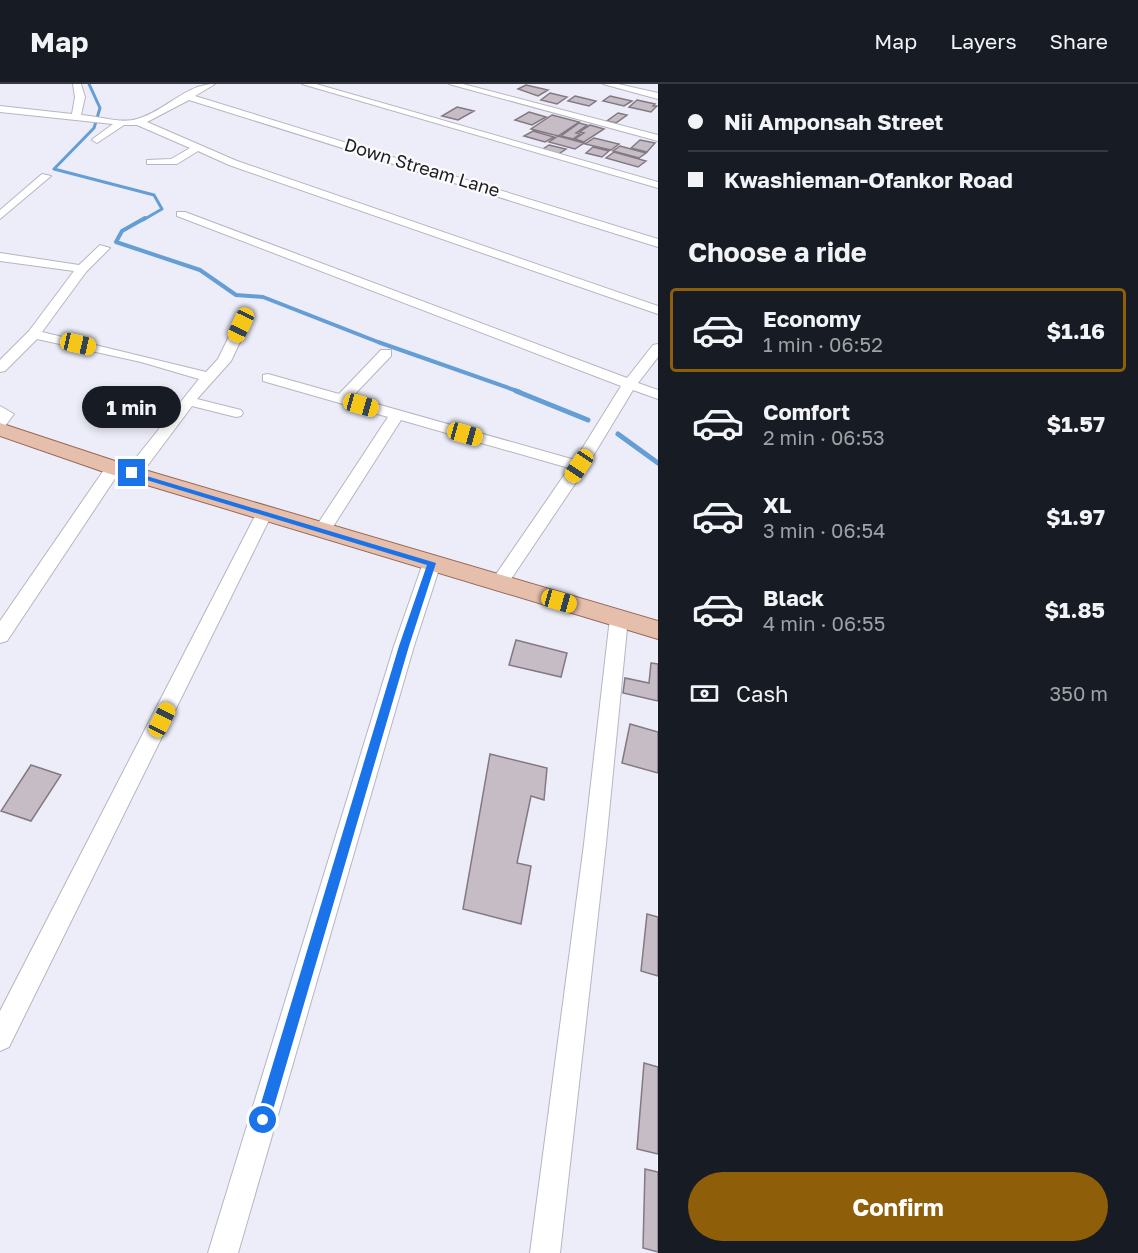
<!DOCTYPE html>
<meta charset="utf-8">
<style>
:root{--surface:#171b24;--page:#242831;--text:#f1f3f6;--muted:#9ea1a6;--line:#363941;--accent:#8e5e08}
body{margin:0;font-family:"Golos Text",sans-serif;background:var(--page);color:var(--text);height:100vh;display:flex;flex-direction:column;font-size:22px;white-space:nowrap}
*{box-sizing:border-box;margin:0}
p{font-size:20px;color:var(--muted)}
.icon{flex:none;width:33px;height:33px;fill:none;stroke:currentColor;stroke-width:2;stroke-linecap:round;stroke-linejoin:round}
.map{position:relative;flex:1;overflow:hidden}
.side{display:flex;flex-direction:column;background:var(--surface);width:480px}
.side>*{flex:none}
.banner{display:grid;align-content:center;height:132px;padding:0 30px;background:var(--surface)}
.end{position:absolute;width:27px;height:27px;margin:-14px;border:8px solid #1a73e8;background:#fff;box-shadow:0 0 0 3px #fff}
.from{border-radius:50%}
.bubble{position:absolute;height:42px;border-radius:21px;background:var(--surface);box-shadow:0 3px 9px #0003;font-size:20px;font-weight:700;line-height:42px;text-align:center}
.car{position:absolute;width:18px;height:36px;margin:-18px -9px;border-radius:8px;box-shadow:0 0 4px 2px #0007;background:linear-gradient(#f5c518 24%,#345 0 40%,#f5c518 0 76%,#345 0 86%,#f5c518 0)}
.banner b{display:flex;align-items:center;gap:21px;height:57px;font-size:22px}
.banner b+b{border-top:2px solid var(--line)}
.banner i{width:15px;height:15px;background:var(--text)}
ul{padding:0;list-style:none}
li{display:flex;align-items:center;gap:18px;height:84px;margin:0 12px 9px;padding:0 18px;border:3px solid transparent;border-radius:6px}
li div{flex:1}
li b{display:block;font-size:22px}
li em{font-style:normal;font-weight:700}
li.current{border-color:var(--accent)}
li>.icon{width:54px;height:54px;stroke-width:1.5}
h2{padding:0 30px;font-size:27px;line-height:72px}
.pay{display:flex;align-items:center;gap:15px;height:66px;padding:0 30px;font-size:22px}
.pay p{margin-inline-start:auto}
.cta{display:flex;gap:12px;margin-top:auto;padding:12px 30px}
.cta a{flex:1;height:69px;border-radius:36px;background:var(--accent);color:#fff;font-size:24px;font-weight:700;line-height:69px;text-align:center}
header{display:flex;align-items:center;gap:36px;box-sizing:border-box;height:84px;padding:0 30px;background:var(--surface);border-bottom:2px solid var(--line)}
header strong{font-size:28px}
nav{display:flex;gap:33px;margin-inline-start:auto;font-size:21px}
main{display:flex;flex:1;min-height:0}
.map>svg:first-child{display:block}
</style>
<header>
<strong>Map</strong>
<nav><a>Map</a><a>Layers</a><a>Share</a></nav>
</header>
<main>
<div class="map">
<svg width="658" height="1169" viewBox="0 0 658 1169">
<rect width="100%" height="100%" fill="#ededf9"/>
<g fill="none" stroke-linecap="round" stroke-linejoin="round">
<path stroke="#649ed4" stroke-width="3" d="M89,0L100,24L94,44L54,85L154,111L162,125L143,136"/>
<path stroke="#649ed4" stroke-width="4" d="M145,134L122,147L116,158L200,186L236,211L263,213L378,258L520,308"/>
<path stroke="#649ed4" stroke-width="5" d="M516,307L588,336
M618,350L658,379"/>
</g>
<path fill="#c5bcc6" stroke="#827982" stroke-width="1.5" d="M526,1L548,6L538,12L518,5Z
M550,9L567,13L557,20L541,16Z
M575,12L596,17L589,22L568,17Z
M610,12L632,17L624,22L603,17Z
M637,16L655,20L653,22H657L651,28L629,23Z
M457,23L474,27L458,36L442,32Z
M529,28L546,33L532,41L515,36Z
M618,29L627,31L616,39L607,37Z
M552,31L579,38L558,52L531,45Z
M579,39L587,41L576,49L580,50L573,55L561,52Z
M590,41L604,45L584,58L575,55L584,49L579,48Z
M533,47L554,53L545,58L524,52Z
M558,52L584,59L575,65L549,58Z
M594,54L619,60L611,66L585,60Z
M640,56L655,59L647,68L631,64Z
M549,61L566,65L557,71L540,67Z
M620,62L646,69L639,74L613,67Z
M593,63L609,67L602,73L586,69Z
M614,68L646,77L638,83L606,74Z
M516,556L567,569L561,593L509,581Z
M651,579L658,580V617L623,609L625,594L649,599Z
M630,640L658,648V689L622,679Z
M490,670L547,684L544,716L531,712L517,779L531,782L521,840L463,825Z
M31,681L61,691L31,737L1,727Z
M647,830L658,833V892L641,887Z
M644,979L658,983V1070L637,1065Z
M645,1085L658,1088V1168L643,1164Z"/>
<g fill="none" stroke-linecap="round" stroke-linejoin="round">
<defs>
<path id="minor" d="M73,0H81L85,13L81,31C97,32 122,40 137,35C166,27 185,0 215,0L195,12L658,155V163L189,16L147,38L237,77L658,222V230L229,81L198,67L177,80H147V76L171,75L190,64L137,41H124L97,59L92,56L94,54L113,40L0,28V22L72,30L75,13Z
M302,0H316L658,98V104Z
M449,0H463L658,51V57Z
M603,0H618L658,9V15Z
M42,90L51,92L0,135V126Z
M177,128H185L627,294L653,261L658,260V273L638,299L658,306V315L633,306L587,382L505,504H493L490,499L569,384L401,336L329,449H317L315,445L317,441L388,333L263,297V291L268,290L339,310L381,266H391V272L352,313L575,376L621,302L177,132Z
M100,161L110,164L86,188L42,248L206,288L218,275L236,238H246L248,241L231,277L197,315L241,326L243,329L241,332L236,333L192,322L139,393H127L125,389L127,385L199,295L141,278L37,255L5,287L0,288V276L29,247L74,187L0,177V169L79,181Z
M0,322L14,330L5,342L0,344Z
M114,379L122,384L7,557L0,559V537L108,380Z
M265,422L273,428L9,963L0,967V927L257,428Z
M432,473L441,479L414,562L238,1169H208L394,562L423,479Z
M619,527L626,529L628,534L606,760L560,1169H530L584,760L610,534L612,529Z"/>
<path id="major" d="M0,339L121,379L658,537V555L107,389L0,352Z"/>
</defs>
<use href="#minor" stroke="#b6b5c1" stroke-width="2"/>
<use href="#major" stroke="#956958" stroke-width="2"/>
<use href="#minor" fill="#fff" fill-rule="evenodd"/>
<use href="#major" fill="#e6beac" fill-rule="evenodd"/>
</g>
<path fill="#1a73e8" d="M130,387L436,479L409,562L270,1036L263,1043L256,1036L399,562L427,481L130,391Z"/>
<g text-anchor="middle" stroke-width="4.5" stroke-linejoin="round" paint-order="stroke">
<g font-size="18" fill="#1d1d21" stroke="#fbfbfe">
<text transform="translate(422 84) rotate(17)" y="6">Down Stream Lane</text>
</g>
</g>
</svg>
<i class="end from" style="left:263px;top:1036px"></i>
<i class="end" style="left:132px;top:389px"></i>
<div class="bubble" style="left:82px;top:302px;width:99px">1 min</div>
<i class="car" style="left:241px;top:241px;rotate:205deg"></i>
<i class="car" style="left:78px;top:260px;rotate:103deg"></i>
<i class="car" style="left:361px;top:321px;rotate:106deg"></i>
<i class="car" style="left:465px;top:350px;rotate:106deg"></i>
<i class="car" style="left:579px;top:382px;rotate:214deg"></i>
<i class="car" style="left:559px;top:517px;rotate:106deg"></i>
<i class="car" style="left:162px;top:636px;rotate:27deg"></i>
</div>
<section class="side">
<div class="banner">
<b><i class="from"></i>Nii Amponsah Street</b>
<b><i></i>Kwashieman-Ofankor Road</b>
</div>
<h2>Choose a ride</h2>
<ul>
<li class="current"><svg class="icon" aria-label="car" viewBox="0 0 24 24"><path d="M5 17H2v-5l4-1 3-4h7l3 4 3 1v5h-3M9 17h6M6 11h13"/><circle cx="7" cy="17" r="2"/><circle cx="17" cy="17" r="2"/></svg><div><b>Economy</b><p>1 min · 06:52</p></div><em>$1.16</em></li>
<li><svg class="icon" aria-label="car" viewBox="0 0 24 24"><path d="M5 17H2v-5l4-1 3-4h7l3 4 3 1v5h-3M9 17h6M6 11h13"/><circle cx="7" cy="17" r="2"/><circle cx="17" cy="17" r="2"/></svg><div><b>Comfort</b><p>2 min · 06:53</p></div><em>$1.57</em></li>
<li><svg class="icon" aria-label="car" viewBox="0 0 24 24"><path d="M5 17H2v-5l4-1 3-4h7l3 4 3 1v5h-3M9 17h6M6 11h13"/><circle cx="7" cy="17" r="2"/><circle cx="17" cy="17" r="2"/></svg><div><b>XL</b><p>3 min · 06:54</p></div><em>$1.97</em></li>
<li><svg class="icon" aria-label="car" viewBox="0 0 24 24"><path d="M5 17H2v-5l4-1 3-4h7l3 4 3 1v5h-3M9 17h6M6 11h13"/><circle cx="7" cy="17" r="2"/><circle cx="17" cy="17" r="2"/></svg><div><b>Black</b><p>4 min · 06:55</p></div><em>$1.85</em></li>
</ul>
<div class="pay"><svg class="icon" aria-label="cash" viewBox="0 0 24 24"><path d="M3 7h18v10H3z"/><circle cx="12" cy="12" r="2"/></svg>Cash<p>350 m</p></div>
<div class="cta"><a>Confirm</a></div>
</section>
</main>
